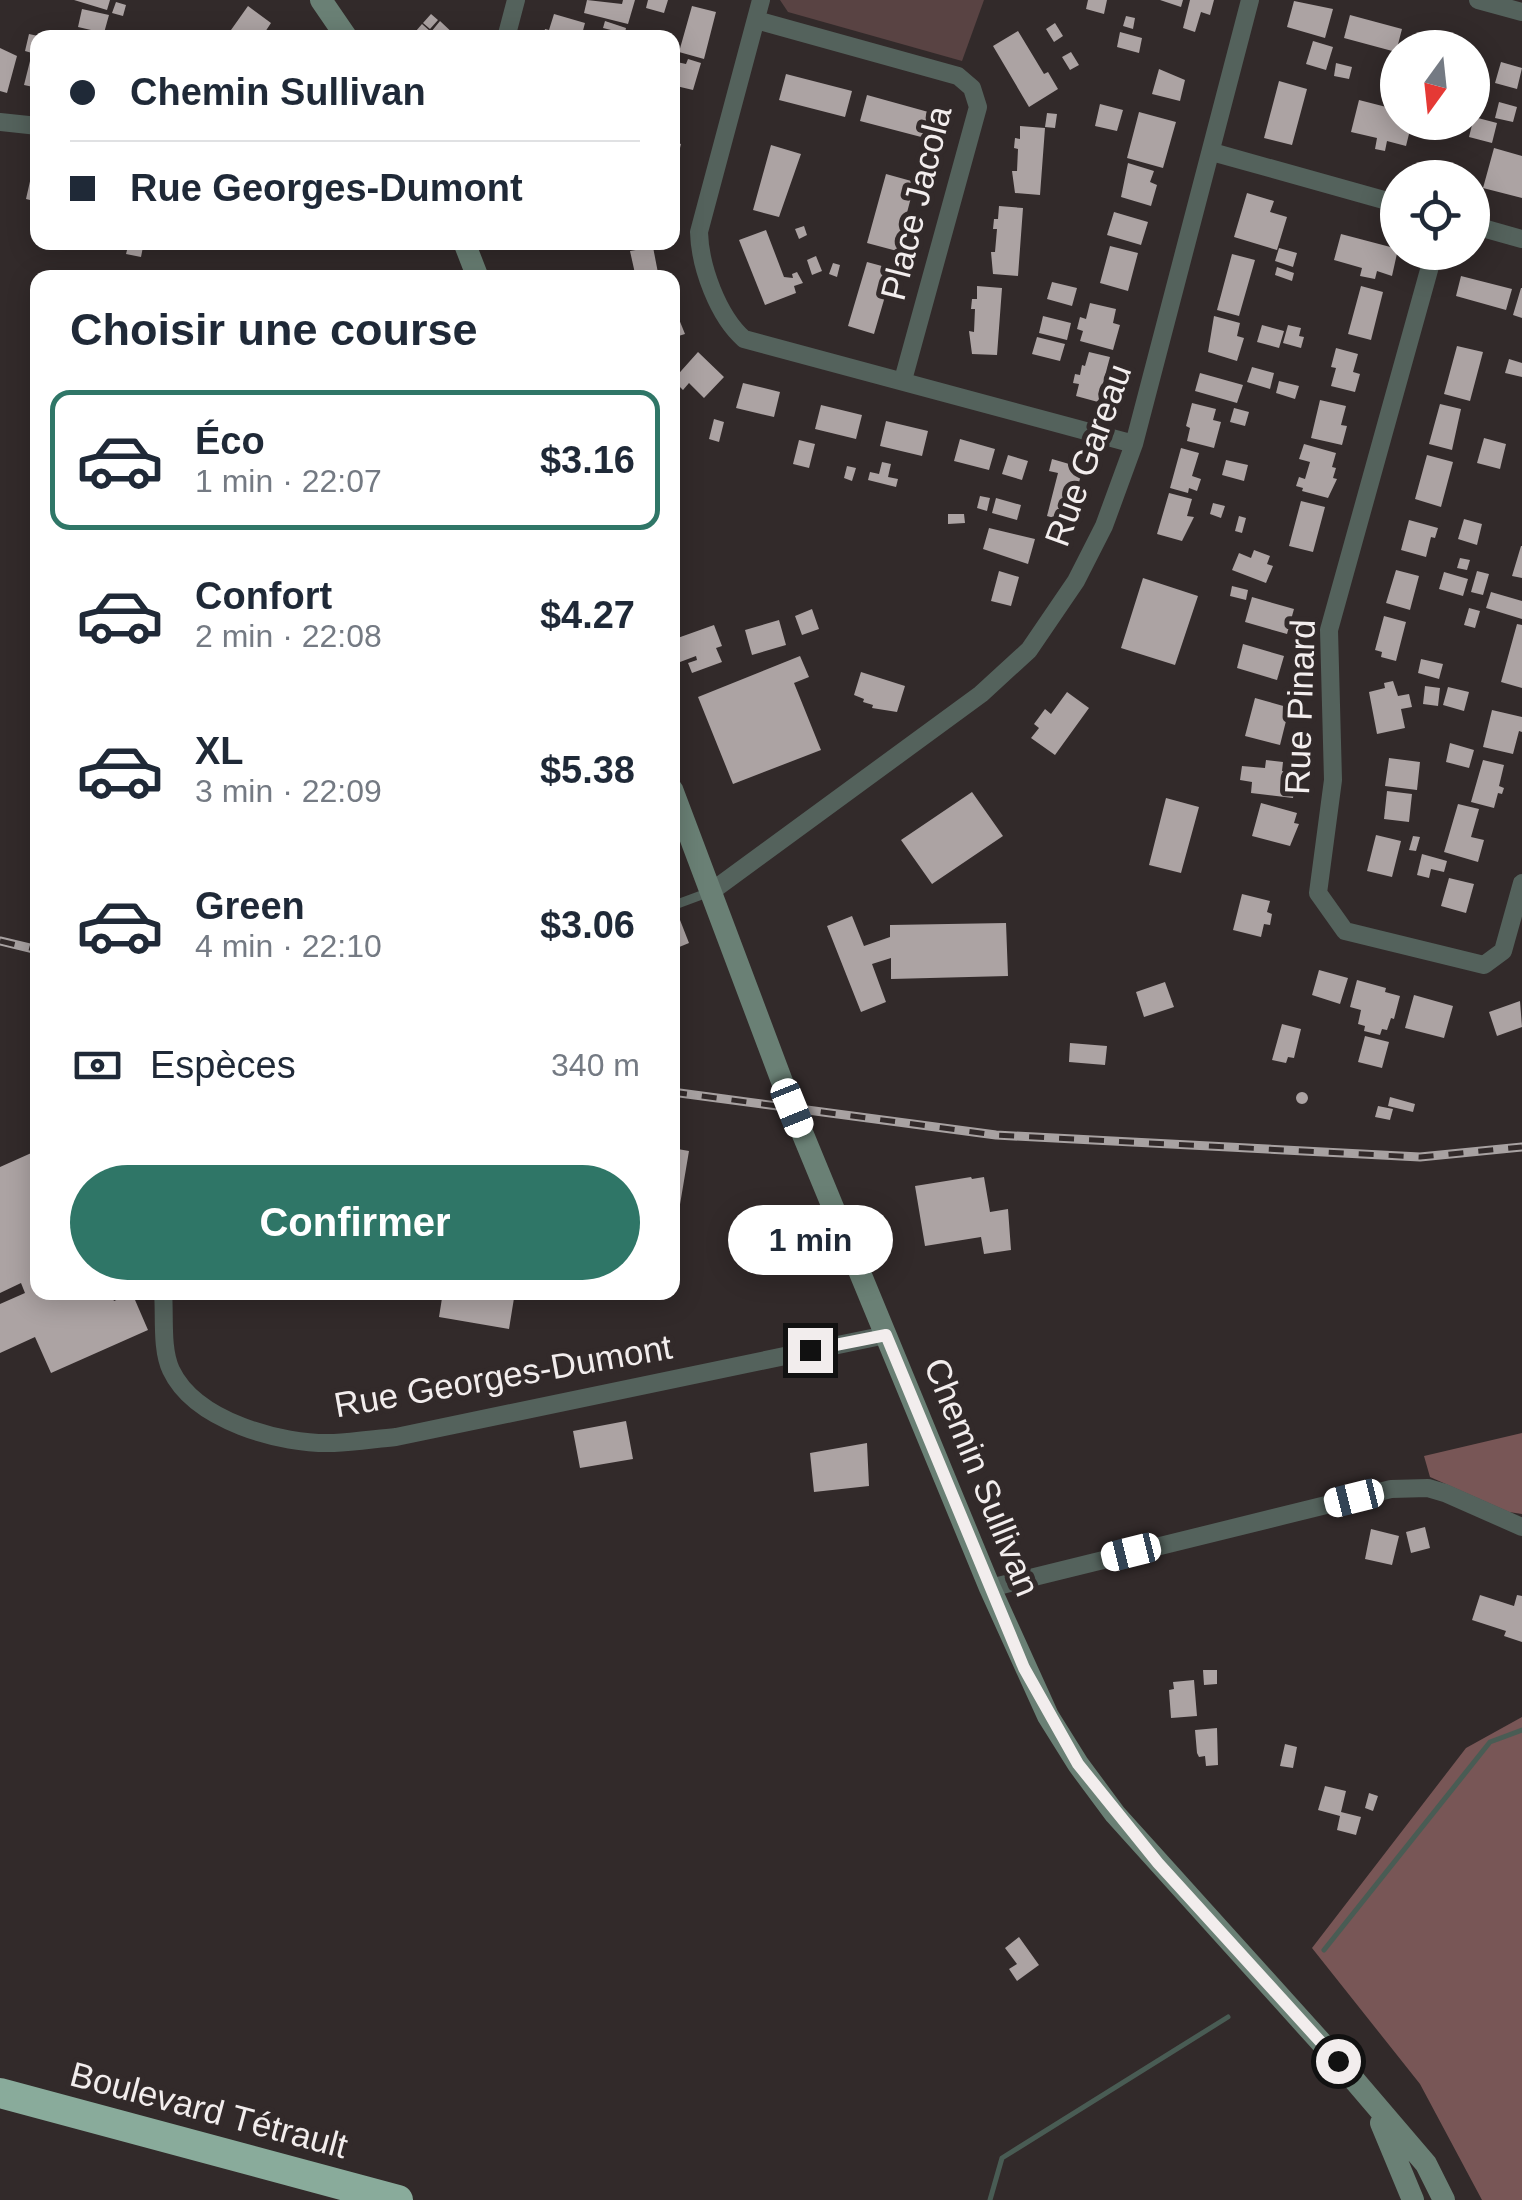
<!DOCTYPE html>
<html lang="fr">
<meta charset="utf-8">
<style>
:root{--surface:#fff;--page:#f2f2f3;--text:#1f2937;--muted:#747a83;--line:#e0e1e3;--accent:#2f7667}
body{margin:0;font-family:Helvetica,sans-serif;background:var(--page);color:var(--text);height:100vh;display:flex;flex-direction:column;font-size:38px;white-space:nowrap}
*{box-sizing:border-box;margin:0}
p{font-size:32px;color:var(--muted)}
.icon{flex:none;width:55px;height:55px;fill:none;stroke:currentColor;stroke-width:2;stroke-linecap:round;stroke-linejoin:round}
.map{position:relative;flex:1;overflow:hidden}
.drawer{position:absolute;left:30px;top:270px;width:650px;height:1030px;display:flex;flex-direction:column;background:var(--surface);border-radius:20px;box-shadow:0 5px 25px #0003}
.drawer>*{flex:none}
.guide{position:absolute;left:30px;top:30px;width:650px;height:220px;border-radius:20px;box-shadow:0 5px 25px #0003;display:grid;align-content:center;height:220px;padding:0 40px;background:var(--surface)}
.needle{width:65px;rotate:195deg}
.buttons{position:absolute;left:1380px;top:30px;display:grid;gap:20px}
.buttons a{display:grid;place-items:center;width:110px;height:110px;border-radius:50%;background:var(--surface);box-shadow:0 5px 25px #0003;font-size:50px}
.end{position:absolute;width:45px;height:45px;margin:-22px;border:12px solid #f2eded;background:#111;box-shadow:0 0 0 5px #111}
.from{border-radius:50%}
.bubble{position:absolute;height:70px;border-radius:35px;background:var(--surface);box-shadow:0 5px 25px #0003;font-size:32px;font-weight:800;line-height:70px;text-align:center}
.car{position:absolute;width:30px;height:60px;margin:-30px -15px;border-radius:12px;box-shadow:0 0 8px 2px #0007;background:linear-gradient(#fff 24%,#345 0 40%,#fff 0 76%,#345 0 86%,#fff 0)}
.guide b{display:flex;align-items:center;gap:35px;height:95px;font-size:38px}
.guide b+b{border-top:2px solid var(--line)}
.guide i{width:25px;height:25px;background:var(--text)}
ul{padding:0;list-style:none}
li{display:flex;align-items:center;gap:30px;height:140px;margin:0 20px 15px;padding:0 20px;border:5px solid transparent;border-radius:20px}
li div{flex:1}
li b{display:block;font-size:38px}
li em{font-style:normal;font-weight:800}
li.current{border-color:var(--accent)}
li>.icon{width:90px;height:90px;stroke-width:1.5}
h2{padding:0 40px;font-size:45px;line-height:120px}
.pay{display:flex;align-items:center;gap:25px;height:110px;padding:0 40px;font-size:38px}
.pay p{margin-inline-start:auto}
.button{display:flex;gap:20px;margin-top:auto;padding:20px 40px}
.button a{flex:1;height:115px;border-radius:60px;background:var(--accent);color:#fff;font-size:40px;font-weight:800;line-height:115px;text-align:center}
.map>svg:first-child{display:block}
</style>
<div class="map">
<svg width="1522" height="2200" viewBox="0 0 1522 2200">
<rect width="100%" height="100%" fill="#322a2a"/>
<path fill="#594343" d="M780,0H984L962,61L788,12Z"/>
<path fill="#785656" d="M1522,1433V1514L1509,1512L1430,1477L1424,1456Z
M1522,1717V2200H1482L1420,2084L1312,1948L1466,1748Z"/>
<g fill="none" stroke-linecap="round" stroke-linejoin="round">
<path stroke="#495c54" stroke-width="5" d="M1324,1950L1490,1742L1522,1730
M990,2200L1002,2158L1228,2017"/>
</g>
<path fill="#aca3a3" d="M74,0H110L107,10Z
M587,0L622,4L623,0H635L628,24L584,13Z
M648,0H668L664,13L646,8Z
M1088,0H1107L1104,14L1086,9Z
M1160,0H1183L1181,7Z
M1190,0H1214L1210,15L1201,12L1195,32L1183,28Z
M1294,1L1333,9L1325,38L1287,27Z
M116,2L126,5L123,16L112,13Z
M248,6L271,23L261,38H242L231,30Z
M692,6L716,12L704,59L679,52Z
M82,9L109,15L104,33L78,27Z
M431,14L438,20L430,29L423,23Z
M554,14L585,23L581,38H543L545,29L549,30Z
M1350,15L1402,29L1396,52L1344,38Z
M1126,16L1135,18L1133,29L1123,26Z
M440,21L458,38H410L422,24L431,32Z
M605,21L626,28L624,38H609L611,30L603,28Z
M1055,23L1063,36L1054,42L1046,29Z
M1018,31L1044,74L1048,72L1058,89L1029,107L993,46Z
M1120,32L1142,38L1139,53L1117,47Z
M29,34L38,36V88L24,85L32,53L25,51Z
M1313,41L1333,47L1326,70L1306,64Z
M0,48L17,56L7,93L0,91Z
M1071,52L1079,65L1070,70L1062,57Z
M688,59L701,63L693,90L672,85V61L686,64Z
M1501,62L1522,68L1517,89L1495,83Z
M1336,63L1352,67L1349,79L1334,76Z
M1159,69L1185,80L1180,101L1152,94Z
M786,74L852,91L845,117L779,100Z
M1279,81L1307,89L1292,145L1264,138Z
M867,95L932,113L925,138L860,121Z
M1359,100L1398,110V122H1412L1406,146L1387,141L1385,151L1375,149L1377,138L1351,132Z
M1499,102L1517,107L1513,122L1495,118Z
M1100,104L1123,110L1117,131L1095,126Z
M1139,112L1176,122L1163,168L1127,158Z
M1047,113L1057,114L1055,128L1045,127Z
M1474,117L1497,123L1492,143L1469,137Z
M1020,126L1045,128L1040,195L1015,193L1012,171H1017L1018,149L1014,148L1015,138L1020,139Z
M672,141L681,144L676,164L672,163Z
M771,145L801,154L779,217L753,210Z
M1494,148L1522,156V198L1483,188Z
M1128,163L1154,171L1150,182L1157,185L1151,206L1121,197Z
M33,168L38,169V202L26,199Z
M886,174L915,182L897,251L867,243Z
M1247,193L1274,201L1270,212L1287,217L1277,250L1234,237Z
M999,206L1023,208L1018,276L993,274L991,252H995L997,229H993L994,219H998Z
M1114,212L1148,222L1141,245L1107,235Z
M804,226L807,235L799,239L795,229Z
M766,230L784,277L793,278L792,274L797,272L803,283L794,286L796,293L765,305L739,240Z
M1341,234L1398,249L1392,276L1377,271L1375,279L1360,276L1362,268L1334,260Z
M129,242H144L141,257L126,254Z
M1110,246L1138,253L1128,291L1100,283Z
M653,247L659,278H636L630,251Z
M1279,248L1297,253L1293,267L1275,261Z
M1232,254L1255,260L1239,316L1217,310Z
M816,256L822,271L812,275L807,260Z
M867,262L893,269L874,334L848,326Z
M833,263L840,265L837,277L829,274Z
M1277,267L1294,273L1292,281L1275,275Z
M1461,276L1512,289L1506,310L1456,296Z
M1052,282L1077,288L1072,306L1047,299Z
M977,286L1002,288L997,355L972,354L969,331L974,332L975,309H971L972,299H977Z
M1361,286L1383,292L1371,340L1348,334Z
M1521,288H1522V318L1513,315Z
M672,302L685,334L672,338Z
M1090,303L1116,309L1113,323L1120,325L1113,350L1080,341L1083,331L1077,329L1080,317L1086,319Z
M1043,316L1071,323L1067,340L1039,333Z
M1214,316L1240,323L1237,336L1244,338L1237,361L1208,352Z
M1262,325L1284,331L1279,348L1257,342Z
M1288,325L1301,328L1299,336L1304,337L1301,348L1283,343Z
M1037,337L1065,344L1060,361L1032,354Z
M1457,346L1483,352L1470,401L1444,394Z
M1336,348L1358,354L1353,372L1360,374L1355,392L1331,386L1336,368L1331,367Z
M698,352L724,377L704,398L689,383L683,390L673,380Z
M1089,352L1110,357L1098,402L1076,396L1079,384L1073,383L1075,374L1080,375L1082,365L1085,366Z
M1509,359L1522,363V377L1505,373Z
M1252,367L1274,373L1270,389L1247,382Z
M1200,373L1243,385L1237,403L1195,391Z
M1279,381L1299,386L1295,399L1276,393Z
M743,383L780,392L774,417L736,408Z
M1320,400L1346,406L1341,425L1347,426L1342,445L1311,438Z
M1192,403L1216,409L1213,420L1221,422L1214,448L1187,441L1190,428L1186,426Z
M1440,404L1461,409L1452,450L1429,444Z
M821,405L862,415L856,439L815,429Z
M1234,408L1249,412L1245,426L1230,422Z
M714,419L724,422L719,442L709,439Z
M886,421L928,431L922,456L880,446Z
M1484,438L1506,444L1500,469L1477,463Z
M960,439L995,449L989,470L954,461Z
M799,440L815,444L809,468L793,464Z
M1304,444L1336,453L1332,467L1336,468L1333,478L1337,479L1328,498L1302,491L1303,488L1296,486L1299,477L1305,479L1310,462L1299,459Z
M1181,448L1199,453L1192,476L1201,479L1197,491L1189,488L1188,493L1170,488Z
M1008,455L1028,461L1022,480L1002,474Z
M1427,455L1453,462L1441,507L1415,499Z
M1052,459L1083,468L1068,522L1047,516L1058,473L1049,471Z
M1226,460L1248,465L1244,481L1222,475Z
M882,462L891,464L888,477L898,479L896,487L868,480L870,472L879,474Z
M847,466L856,468L852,481L844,478Z
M1169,493L1192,499L1187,516L1194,517L1182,541L1157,534Z
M980,496L990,498L987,511L977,508Z
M996,498L1021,505L1017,520L992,513Z
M1301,501L1325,507L1313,552L1289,546Z
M1213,503L1225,506L1221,518L1210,514Z
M948,514H964L965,523L948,524Z
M1239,516L1246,518L1242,533L1235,531Z
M1464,519L1482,524L1477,545L1458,539Z
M1409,520L1438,528L1435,538L1431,537L1426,557L1401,550Z
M989,528L1035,539L1028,564L983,549Z
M1521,546H1522V578L1512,576Z
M1254,550L1270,556L1267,564L1273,566L1266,583L1232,570L1239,553L1251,558Z
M1460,558L1470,560L1467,570L1457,568Z
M1396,570L1419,576L1410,610L1386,603Z
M999,571L1019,577L1011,606L991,601Z
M1477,571L1489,574L1483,595L1471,592Z
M1444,572L1468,579L1463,596L1439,589Z
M1143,578L1198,596L1175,665L1121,648Z
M1232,586L1248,590L1246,600L1230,596Z
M1491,592L1522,601V619L1486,608Z
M1252,597L1294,609L1287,634L1245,622Z
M1469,608L1480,611L1475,628L1464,625Z
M812,609L819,629L802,635L795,616Z
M1384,616L1406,622L1396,661L1381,657L1382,652L1375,650Z
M779,620L786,645L752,655L745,630Z
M1517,624L1522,625V688L1501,682Z
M714,625L722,646L716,648L722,662L692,673L688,663L697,660L696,656L680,662L677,655L672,657V640Z
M1243,644L1284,656L1277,680L1237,668Z
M800,656L809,677L794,683L821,750L733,784L698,697Z
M1421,659L1443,664L1439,679L1418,673Z
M861,672L905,686L897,712L872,708L873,705L863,702L864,699L854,695Z
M1393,681L1398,696L1409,694L1412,707L1401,709L1405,728L1377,734L1369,692L1385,688L1384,683Z
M1425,686L1440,688L1438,706L1423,704Z
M1448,687L1469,692L1464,711L1443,705Z
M1067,692L1089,708L1055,755L1031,738L1039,728L1034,724L1045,709L1051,714Z
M1255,698L1294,709L1292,718L1287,717L1280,745L1245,736Z
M1492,710L1522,717V732L1519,731L1513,754L1483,747Z
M1450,743L1474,750L1469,768L1446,762Z
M1389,758L1420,762L1417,790L1385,786Z
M1266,760L1283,762L1282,771L1296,773L1293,798L1251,793L1252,782L1240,780L1242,766L1265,768Z
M1483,760L1504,765L1499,786L1504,788L1502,794L1498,793L1494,808L1471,802Z
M1387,791L1412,794L1409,822L1384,819Z
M972,792L1003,836L932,884L901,840Z
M1166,798L1199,807L1181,873L1149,865Z
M1261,803L1297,813L1294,823L1299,824L1290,846L1252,836Z
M1458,804L1479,809L1471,837L1484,840L1478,862L1444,852Z
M1376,835L1401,841L1392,877L1367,871Z
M1413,836L1420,837L1416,851L1409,850Z
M1422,854L1447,861L1444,872L1431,869L1429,878L1417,875Z
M1449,878L1474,884L1466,913L1441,906Z
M1242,894L1270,901L1267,912L1272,914L1270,925L1264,924L1261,937L1233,930Z
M852,916L864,946L890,937V925L1006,923L1008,976L891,979V958L872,964L886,1002L861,1012L827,926Z
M680,920L689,943L672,950V924Z
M1319,970L1348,978L1340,1004L1312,995Z
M1357,980L1386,988L1385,992L1400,996L1394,1019L1391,1018L1387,1030L1382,1029L1380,1035L1364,1031L1365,1026L1358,1024L1361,1010L1350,1007Z
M1165,982L1174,1007L1144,1017L1136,992Z
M1414,995L1453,1006L1444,1038L1405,1028Z
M1520,1001L1522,1027L1497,1036L1489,1012Z
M1282,1024L1301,1029L1294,1058L1288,1057L1286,1063L1272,1060Z
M1365,1036L1389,1042L1382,1068L1358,1062Z
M1070,1043L1107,1046L1105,1065L1069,1062Z
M1296 1098a6 6 0 1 1 12 0a6 6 0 1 1-12 0Z
M1390,1097L1415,1104L1413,1112L1388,1106Z
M1378,1106L1393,1109L1390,1120L1375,1117Z
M672,1148L689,1151L675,1234H672Z
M38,1150V1292H110L114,1301L132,1293L148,1330L51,1373L35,1337L0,1353V1304L25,1293L21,1283L0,1293V1167Z
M971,1177L972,1179L984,1177L990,1212L1008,1209L1011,1250L984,1254L981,1237L925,1246L915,1186Z
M443,1292H515L509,1329L439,1317Z
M626,1421L633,1459L580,1468L573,1431Z
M867,1443L869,1486L814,1492L810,1453Z
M1425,1527L1430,1548L1411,1553L1406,1532Z
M1371,1529L1399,1536L1392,1565L1365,1559Z
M1480,1595L1514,1606L1517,1595L1522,1596V1642L1504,1636L1506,1631L1472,1620Z
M1203,1670H1217V1684L1204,1685Z
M1194,1680L1197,1716L1171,1718L1169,1690L1174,1689L1173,1682Z
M1217,1728L1218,1765L1206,1766L1205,1756L1199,1757L1197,1753L1195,1730Z
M1285,1744L1297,1747L1293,1768L1280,1766Z
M1325,1786L1346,1791L1341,1812L1361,1817L1356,1835L1337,1830L1340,1816L1318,1810Z
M1369,1793L1378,1796L1373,1811L1365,1808Z
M1019,1937L1039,1965L1017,1981L1009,1969L1017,1964L1005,1948Z"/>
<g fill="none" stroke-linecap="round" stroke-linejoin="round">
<path stroke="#54625c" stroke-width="9" d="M672,906L707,893"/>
<path stroke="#54625c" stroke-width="18" d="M761,0L699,232C700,267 718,316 744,339L1134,444
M1478,0L1522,12
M756,20L958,76L972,88L978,107L903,380
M506,38L516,0
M0,122L38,126
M1212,152L1398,204
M1472,225L1522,239
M1434,252L1329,630L1333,780L1318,893L1345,931L1484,965L1503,951L1522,883
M712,891L981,694L1029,650L1076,581L1104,526L1134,444L1250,0
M163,1292C165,1316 161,1349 171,1370C195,1421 281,1445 334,1443C354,1442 375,1439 396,1437L886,1335
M990,1588L1391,1489L1428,1488L1445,1493L1522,1527"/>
<path stroke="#6a8075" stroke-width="22" d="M321,0L347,38
M464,242L478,278
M672,789L792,1108L990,1588L1048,1716L1078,1764L1115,1814L1338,2061L1426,2164L1444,2200
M1381,2123L1413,2200"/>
<path stroke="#89ab9b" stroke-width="30" d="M0,2093L398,2200"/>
<defs>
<path id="rail" d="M0,941L38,950
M672,1092L996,1135L1420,1157L1522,1147"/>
</defs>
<use href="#rail" stroke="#a8a2a2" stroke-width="9"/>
<use href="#rail" stroke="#322a2a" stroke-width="5" stroke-dasharray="15" stroke-linecap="butt"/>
</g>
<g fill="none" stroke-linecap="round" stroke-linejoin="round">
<path stroke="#f2eded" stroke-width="12" d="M810,1350L886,1335L1024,1668L1078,1764L1158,1863L1338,2061"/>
</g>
<g text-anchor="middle" stroke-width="10" stroke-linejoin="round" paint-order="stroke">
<g font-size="35" fill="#f2eded" stroke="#322a2a">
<text transform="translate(916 203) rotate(-76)" y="12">Place Jacola</text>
<text transform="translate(1088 455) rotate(-70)" y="12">Rue Gareau</text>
<text transform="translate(1300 707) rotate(-88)" y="12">Rue Pinard</text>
<text transform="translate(503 1376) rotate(-10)" y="12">Rue Georges-Dumont</text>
<text transform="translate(982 1477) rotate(68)" y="12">Chemin Sullivan</text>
<text transform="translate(209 2110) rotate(15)" y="12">Boulevard Tétrault</text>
</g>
</g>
</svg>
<div class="buttons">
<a><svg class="needle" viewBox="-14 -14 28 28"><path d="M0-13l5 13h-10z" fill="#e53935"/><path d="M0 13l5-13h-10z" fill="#747a83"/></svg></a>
<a><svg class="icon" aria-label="locate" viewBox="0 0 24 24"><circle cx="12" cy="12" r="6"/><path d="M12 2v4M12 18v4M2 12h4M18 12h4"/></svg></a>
</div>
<i class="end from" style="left:1338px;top:2061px"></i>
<i class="end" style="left:810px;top:1350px"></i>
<div class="bubble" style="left:728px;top:1205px;width:165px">1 min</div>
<i class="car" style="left:792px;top:1108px;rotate:158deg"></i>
<i class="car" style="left:1354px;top:1498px;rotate:256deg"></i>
<i class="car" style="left:1131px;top:1552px;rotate:256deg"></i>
<div class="guide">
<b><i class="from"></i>Chemin Sullivan</b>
<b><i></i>Rue Georges-Dumont</b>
</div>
<section class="drawer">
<h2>Choisir une course</h2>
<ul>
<li class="current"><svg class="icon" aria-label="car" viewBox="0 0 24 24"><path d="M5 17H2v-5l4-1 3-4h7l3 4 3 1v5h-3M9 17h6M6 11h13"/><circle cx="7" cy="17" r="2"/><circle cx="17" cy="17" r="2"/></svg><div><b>Éco</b><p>1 min · 22:07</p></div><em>$3.16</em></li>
<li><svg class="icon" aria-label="car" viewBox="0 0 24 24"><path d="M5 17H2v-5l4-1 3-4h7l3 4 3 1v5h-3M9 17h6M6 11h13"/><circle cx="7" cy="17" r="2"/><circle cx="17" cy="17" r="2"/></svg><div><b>Confort</b><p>2 min · 22:08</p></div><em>$4.27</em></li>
<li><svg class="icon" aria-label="car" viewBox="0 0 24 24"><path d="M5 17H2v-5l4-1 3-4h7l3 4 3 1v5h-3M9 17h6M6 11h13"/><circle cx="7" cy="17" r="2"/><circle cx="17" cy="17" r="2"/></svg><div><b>XL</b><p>3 min · 22:09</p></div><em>$5.38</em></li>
<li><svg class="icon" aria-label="car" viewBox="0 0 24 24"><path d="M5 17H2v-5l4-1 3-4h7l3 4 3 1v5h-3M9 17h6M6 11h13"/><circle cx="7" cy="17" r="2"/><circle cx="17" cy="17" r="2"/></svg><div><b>Green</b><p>4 min · 22:10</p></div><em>$3.06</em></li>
</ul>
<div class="pay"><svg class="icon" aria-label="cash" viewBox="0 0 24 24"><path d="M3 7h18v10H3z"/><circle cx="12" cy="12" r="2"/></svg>Espèces<p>340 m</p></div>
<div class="button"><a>Confirmer</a></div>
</section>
</div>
